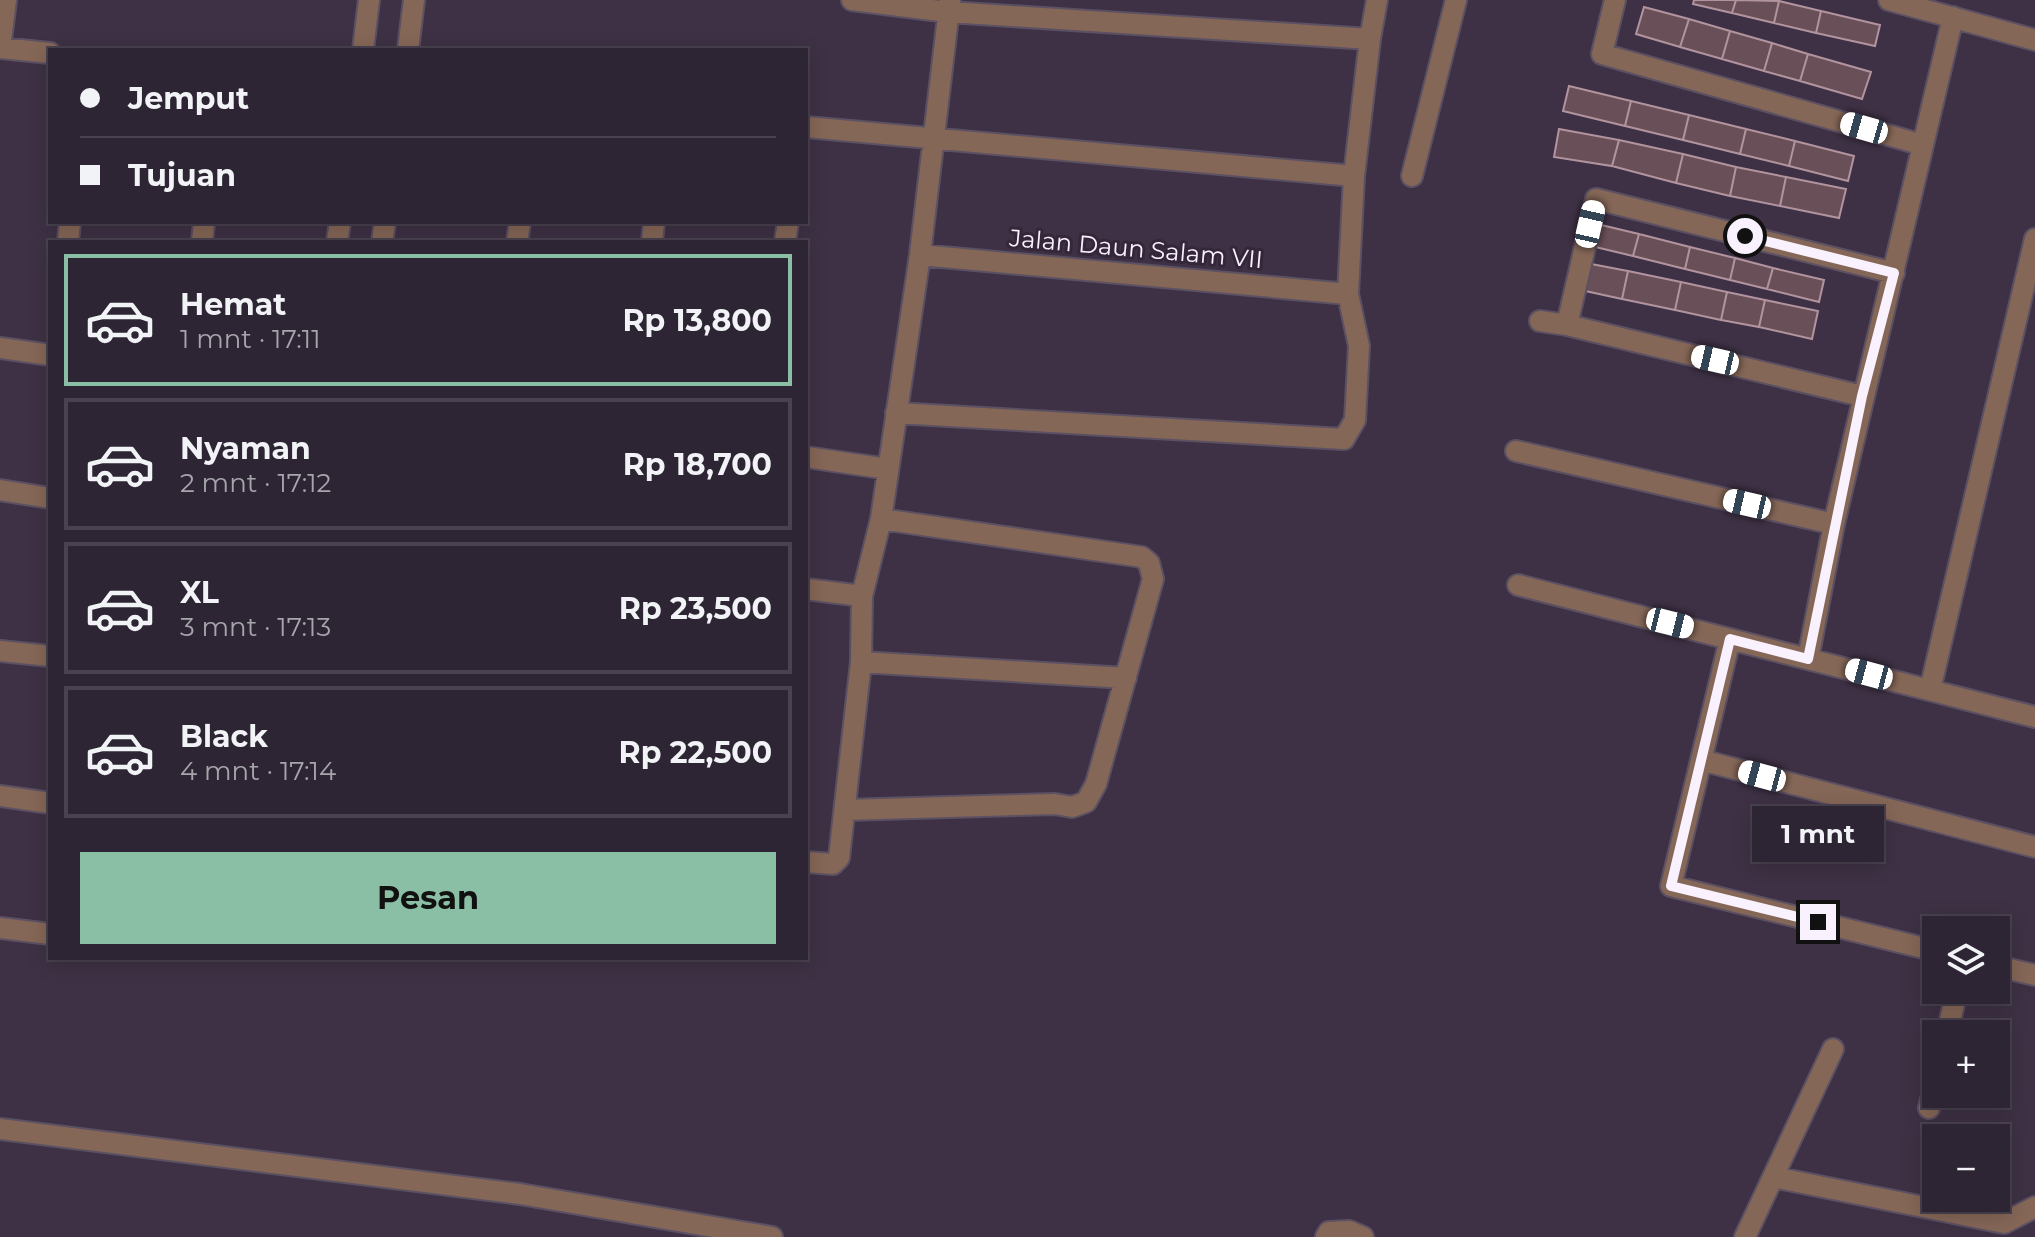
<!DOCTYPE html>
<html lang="id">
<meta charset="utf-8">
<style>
:root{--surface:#2e2534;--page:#3a3140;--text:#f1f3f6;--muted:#a7a5ac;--line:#49424f;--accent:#8abfa5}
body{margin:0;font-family:Montserrat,sans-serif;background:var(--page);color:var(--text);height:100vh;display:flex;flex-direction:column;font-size:30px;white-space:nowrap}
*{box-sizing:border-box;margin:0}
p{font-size:26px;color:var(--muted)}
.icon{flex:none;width:44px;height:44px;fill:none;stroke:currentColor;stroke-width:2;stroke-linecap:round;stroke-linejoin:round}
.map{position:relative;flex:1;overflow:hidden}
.sheet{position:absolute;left:48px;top:240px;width:760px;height:720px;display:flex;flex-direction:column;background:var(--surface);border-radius:0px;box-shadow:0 4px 20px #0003,0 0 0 2px var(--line)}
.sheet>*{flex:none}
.hud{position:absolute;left:48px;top:48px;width:760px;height:176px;border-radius:0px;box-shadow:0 4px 20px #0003,0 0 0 2px var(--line);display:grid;align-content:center;height:176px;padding:0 32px;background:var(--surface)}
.buttons{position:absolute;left:1922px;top:916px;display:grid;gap:16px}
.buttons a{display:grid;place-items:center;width:88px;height:88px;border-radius:0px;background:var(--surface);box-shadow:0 4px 20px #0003,0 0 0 2px var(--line);font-size:40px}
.end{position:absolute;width:36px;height:36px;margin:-18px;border:10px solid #f9f1fe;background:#111;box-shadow:0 0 0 4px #111}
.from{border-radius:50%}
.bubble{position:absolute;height:56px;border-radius:0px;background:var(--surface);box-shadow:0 4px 20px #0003,0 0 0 2px var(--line);font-size:26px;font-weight:700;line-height:56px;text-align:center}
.car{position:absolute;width:24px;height:48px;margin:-24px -12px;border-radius:10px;box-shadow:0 0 6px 2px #0007;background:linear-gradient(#fff 24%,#345 0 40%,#fff 0 76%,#345 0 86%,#fff 0)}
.hud b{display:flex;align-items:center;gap:28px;height:76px;font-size:30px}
.hud b+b{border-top:2px solid var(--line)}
.hud i{width:20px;height:20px;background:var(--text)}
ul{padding:14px 0 0;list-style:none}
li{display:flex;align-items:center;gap:24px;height:132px;margin:0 16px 12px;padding:0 16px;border:4px solid var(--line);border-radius:0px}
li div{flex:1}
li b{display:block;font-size:30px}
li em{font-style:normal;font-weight:700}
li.current{border-color:var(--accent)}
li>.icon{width:72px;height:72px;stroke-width:1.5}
.button{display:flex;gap:16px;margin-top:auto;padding:16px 32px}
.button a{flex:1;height:92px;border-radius:0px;background:var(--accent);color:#111;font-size:32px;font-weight:700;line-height:92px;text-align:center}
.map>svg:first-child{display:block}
</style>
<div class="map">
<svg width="2035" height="1237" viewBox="0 0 2035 1237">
<rect width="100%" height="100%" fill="#3e3145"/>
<path fill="#694f58" stroke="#b2949e" stroke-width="2" d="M1694,0H1736L1732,13L1693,4Z
M1736,0L1779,1L1774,23L1732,13Z
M1779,1L1821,11L1816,33L1774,23Z
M1644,7L1689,19L1680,47L1636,34Z
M1821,11L1880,25L1875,46L1816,33Z
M1689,19L1730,31L1722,59L1680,47Z
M1730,31L1772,43L1764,71L1722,59Z
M1772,43L1808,54L1800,81L1764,71Z
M1808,54L1871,72L1862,99L1800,81Z
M1569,86L1631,101L1625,126L1563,111Z
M1631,101L1689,115L1683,140L1625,126Z
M1689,115L1746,129L1740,154L1683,140Z
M1559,129L1619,140L1612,166L1554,157Z
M1746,129L1795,141L1789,166L1740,154Z
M1619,140L1683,154L1676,183L1612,166Z
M1795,141L1854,156L1848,181L1789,166Z
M1683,154L1736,167L1730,196L1676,183Z
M1736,167L1786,177L1780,206L1730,196Z
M1786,177L1846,189L1839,218L1780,206Z
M1593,223L1639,234L1633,256L1587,245Z
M1639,234L1690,247L1685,269L1633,256Z
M1690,247L1735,258L1730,280L1685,269Z
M1735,258L1773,268L1767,289L1730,280Z
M1581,262L1628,271L1622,299L1576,289Z
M1773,268L1824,280L1819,302L1767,289Z
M1628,271L1681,282L1675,310L1622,299Z
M1681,282L1727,292L1721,320L1675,310Z
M1727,292L1765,300L1759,327L1721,320Z
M1765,300L1818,311L1812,339L1759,327Z"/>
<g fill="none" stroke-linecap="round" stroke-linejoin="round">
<defs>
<path id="minor" d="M852,0L948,12L1370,39L1377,0
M1615,0L1602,54L1923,145L1953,17
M1889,0L2035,40
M0,48L50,53
M0,48L6,0
M363,50L369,0
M408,50L414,0
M806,127L1354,176
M1412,176L1456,0
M68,242L70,222
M202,242L204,222
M337,242L340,222
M382,242L385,222
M517,242L520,222
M652,242L654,222
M785,242L788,222
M920,255L1348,294
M1540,321L1567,325
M0,348L50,355
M1862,396L1567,325L1596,199L1894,273
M896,413L1344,439L1355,420L1359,346L1348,294L1354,176L1370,39
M1516,451L1834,524L1923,145
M806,457L888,469
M0,490L50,498
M1518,585L2035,717
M806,589L862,596
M1730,639L1671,886L1936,951
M0,651L50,656
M1808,659L1834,524
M861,662L1126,678
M1930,690L2035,239
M1701,760L2035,847
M0,796L50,803
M845,810L1055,804L1072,807L1086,802L1096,784L1153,579L1149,563L1142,557L881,519
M806,862L833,864L839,858L861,662L862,596L881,519L920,255L950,0
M0,928L50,934
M1996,966L2035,975
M1947,1034L1957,990
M1929,1108L1936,1079
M0,1129L520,1194L772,1237
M1773,1177L2004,1223L2035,1207
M1326,1237L1329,1232L1349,1231L1363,1237
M1745,1237L1833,1049"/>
</defs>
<use href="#minor" stroke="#5c5063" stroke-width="24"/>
<use href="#minor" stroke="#856757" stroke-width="20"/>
</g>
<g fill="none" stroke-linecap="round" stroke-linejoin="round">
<path stroke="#f9f1fe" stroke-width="10" d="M1745,236L1894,273L1862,396L1808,659L1730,639L1671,886L1818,922"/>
</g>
<g text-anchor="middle" stroke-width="6" stroke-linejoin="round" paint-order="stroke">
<g font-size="24" fill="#f9f1fe" stroke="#34273a">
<text transform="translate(1136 249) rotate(5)" y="8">Jalan Daun Salam VII</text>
</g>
</g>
</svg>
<div class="buttons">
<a><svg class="icon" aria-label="layers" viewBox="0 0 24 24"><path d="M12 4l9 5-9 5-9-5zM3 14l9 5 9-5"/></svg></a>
<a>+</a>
<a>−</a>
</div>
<i class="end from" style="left:1745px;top:236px"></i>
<i class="end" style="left:1818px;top:922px"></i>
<div class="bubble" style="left:1752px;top:806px;width:132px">1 mnt</div>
<i class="car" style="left:1864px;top:128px;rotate:286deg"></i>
<i class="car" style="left:1590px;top:224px;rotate:13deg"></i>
<i class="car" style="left:1715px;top:360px;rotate:283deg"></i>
<i class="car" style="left:1747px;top:504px;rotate:283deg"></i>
<i class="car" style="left:1670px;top:623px;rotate:104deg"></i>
<i class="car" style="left:1869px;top:674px;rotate:285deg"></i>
<i class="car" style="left:1762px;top:776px;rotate:285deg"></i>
<div class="hud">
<b><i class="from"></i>Jemput</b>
<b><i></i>Tujuan</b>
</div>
<section class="sheet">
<ul>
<li class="current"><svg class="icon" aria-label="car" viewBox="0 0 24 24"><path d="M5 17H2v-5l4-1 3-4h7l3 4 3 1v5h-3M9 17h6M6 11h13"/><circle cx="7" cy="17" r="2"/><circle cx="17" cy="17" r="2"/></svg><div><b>Hemat</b><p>1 mnt · 17:11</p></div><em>Rp 13,800</em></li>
<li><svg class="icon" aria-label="car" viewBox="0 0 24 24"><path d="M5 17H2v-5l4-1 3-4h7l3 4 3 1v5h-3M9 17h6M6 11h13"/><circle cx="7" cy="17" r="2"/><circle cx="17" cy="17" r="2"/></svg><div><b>Nyaman</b><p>2 mnt · 17:12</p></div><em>Rp 18,700</em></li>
<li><svg class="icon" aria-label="car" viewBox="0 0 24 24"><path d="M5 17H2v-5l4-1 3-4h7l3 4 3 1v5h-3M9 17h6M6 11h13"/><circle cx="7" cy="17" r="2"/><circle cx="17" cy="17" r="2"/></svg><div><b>XL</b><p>3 mnt · 17:13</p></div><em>Rp 23,500</em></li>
<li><svg class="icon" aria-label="car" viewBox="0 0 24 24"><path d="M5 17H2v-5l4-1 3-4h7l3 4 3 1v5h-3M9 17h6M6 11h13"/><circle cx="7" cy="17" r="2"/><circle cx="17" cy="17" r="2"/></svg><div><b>Black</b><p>4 mnt · 17:14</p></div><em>Rp 22,500</em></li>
</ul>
<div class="button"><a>Pesan</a></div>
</section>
</div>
